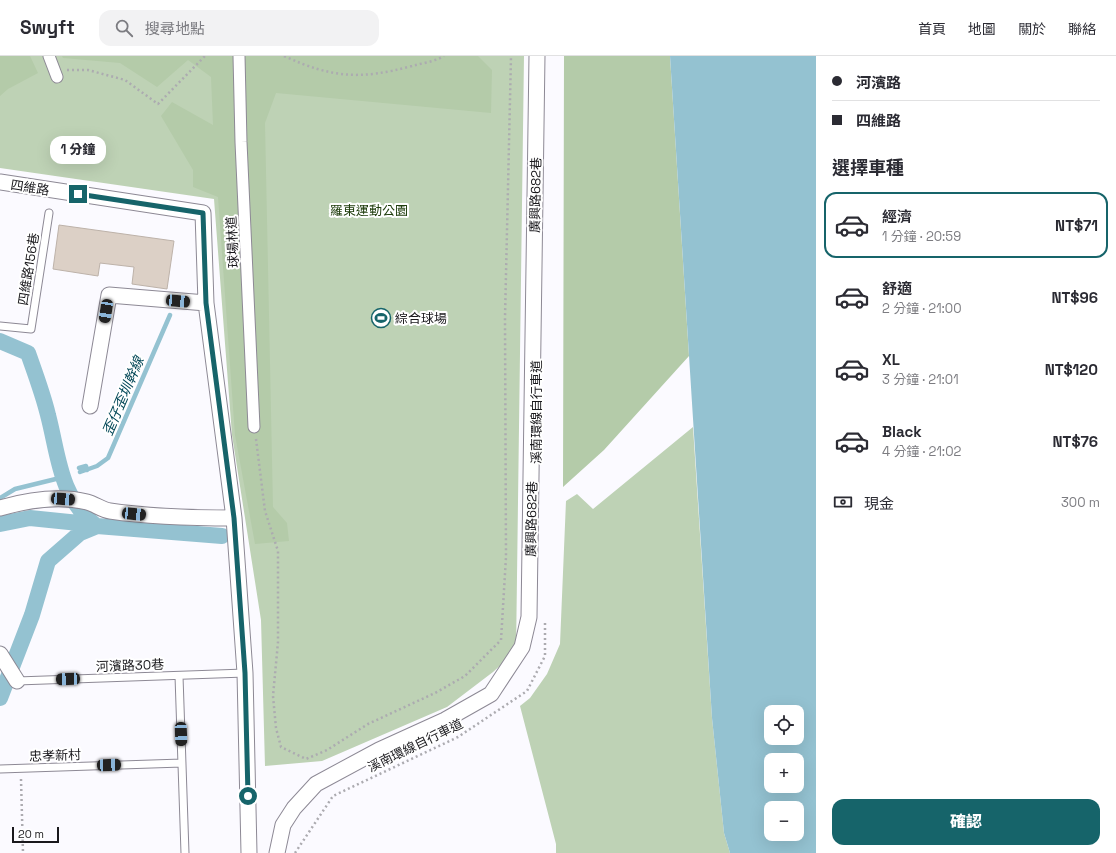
<!DOCTYPE html>
<html lang="zh-TW">
<meta charset="utf-8">
<style>
:root{--surface:#fff;--page:#f2f2f3;--text:#2b2b33;--muted:#7c7c81;--line:#e1e1e2;--accent:#16646a}
body{margin:0;font-family:"Space Grotesk","Noto Sans TC",sans-serif;background:var(--page);color:var(--text);height:100vh;display:flex;flex-direction:column;font-size:15px;white-space:nowrap}
*{box-sizing:border-box;margin:0}
p{font-size:13px;color:var(--muted)}
.icon{flex:none;width:22px;height:22px;fill:none;stroke:currentColor;stroke-width:2;stroke-linecap:round;stroke-linejoin:round}
.map{position:relative;flex:1;overflow:hidden}
.drawer{display:flex;flex-direction:column;background:var(--surface);width:300px}
.drawer>*{flex:none}
.guide{display:grid;align-content:center;height:88px;padding:0 16px;background:var(--surface)}
.fabs{position:absolute;left:764px;top:649px;display:grid;gap:8px}
.fabs a{display:grid;place-items:center;width:40px;height:40px;border-radius:8px;background:var(--surface);box-shadow:0 4px 16px #0002;font-size:20px}
.scale{position:absolute;left:12px;bottom:10px;width:47px;box-sizing:border-box;padding-left:4px;border:2px solid #19181c;border-top:0;font-size:11px;line-height:14px;white-space:nowrap;color:#19181c;-webkit-text-stroke:3px #fff;paint-order:stroke}
.end{position:absolute;width:18px;height:18px;margin:-9px;border:5px solid #16646a;background:#fff;box-shadow:0 0 0 2px #fff}
.from{border-radius:50%}
.bubble{position:absolute;height:28px;border-radius:12px;background:var(--surface);box-shadow:0 4px 16px #0002;font-size:13px;font-weight:800;line-height:28px;text-align:center}
.car{position:absolute;width:12px;height:24px;margin:-12px -6px;border-radius:5px;box-shadow:0 0 3px 1px #0007;background:linear-gradient(#222 24%,#8ab4d8 0 40%,#222 0 76%,#8ab4d8 0 86%,#222 0)}
.guide b{display:flex;align-items:center;gap:14px;height:38px;font-size:15px}
.guide b+b{border-top:1px solid var(--line)}
.guide i{width:10px;height:10px;background:var(--text)}
ul{padding:0;list-style:none}
li{display:flex;align-items:center;gap:12px;height:66px;margin:0 8px 6px;padding:0 8px;border:2px solid transparent;border-radius:12px}
li div{flex:1}
li b{display:block;font-size:15px}
li em{font-style:normal;font-weight:800}
li.current{border-color:var(--accent)}
li>.icon{width:36px;height:36px;stroke-width:1.5}
h2{padding:0 16px;font-size:18px;line-height:48px}
.pay{display:flex;align-items:center;gap:10px;height:44px;padding:0 16px;font-size:15px}
.pay p{margin-inline-start:auto}
.primary-button{display:flex;gap:8px;margin-top:auto;padding:8px 16px}
.primary-button a{flex:1;height:46px;border-radius:12px;background:var(--accent);color:#fff;font-size:16px;font-weight:800;line-height:46px;text-align:center}
header{display:flex;align-items:center;gap:24px;box-sizing:border-box;height:56px;padding:0 20px;background:var(--surface);border-bottom:1px solid var(--line)}
header strong{font-size:19px}
nav{display:flex;gap:22px;margin-inline-start:auto;font-size:14px}
.search{width:280px;height:36px;background:var(--page);display:flex;align-items:center;gap:10px;box-sizing:border-box;padding:0 14px;border-radius:12px;color:var(--muted);font-size:15px}
main{display:flex;flex:1;min-height:0}
.map>svg:first-child{display:block}
</style>
<header>
<strong>Swyft</strong>
<div class="search"><svg class="icon" aria-label="search" viewBox="0 0 24 24"><circle cx="10" cy="10" r="6"/><path d="M15 15l6 6"/></svg>搜尋地點</div>
<nav><a>首頁</a><a>地圖</a><a>關於</a><a>聯絡</a></nav>
</header>
<main>
<div class="map">
<svg width="816" height="797" viewBox="0 0 816 797">
<rect width="100%" height="100%" fill="#fbfaff"/>
<path fill="#bed2b5" d="M0,0H524L516,595L493,616L447,651L322,705L265,710L261,564L232,379L214,143L0,112Z
M693,371L712,662L724,777L730,797H556V788L520,650L530,642L547,618L560,588L566,445L577,438L593,453Z"/>
<path fill="#b4cba9" d="M0,0H30L38,17L8,33L0,40Z
M62,0H478L492,14L491,57L276,37L265,67L273,451L287,467L289,485L255,488L235,379L218,141L193,131V114L161,60L172,46L213,69L211,21L188,4L157,31L120,7L63,2Z
M564,0H670L689,300L604,394L563,431Z"/>
<path fill="#94c2d1" fill-rule="evenodd" d="M670,0H816V797H730L724,777L712,662ZM771,656H797V682H771ZM771,704H797V730H771ZM771,752H797V778H771Z"/>
<g fill="none" stroke-linecap="round" stroke-linejoin="round">
<path stroke="#94c2d1" stroke-width="4.5" d="M79,412L86,410L87,414
M80,416L97,410L108,402L170,259
M61,417L66,415
M0,442L15,433L68,420"/>
<path stroke="#94c2d1" stroke-width="16" d="M0,285L28,297C35,317 43,338 48,359C59,401 59,439 95,469
M0,468L30,462L79,467L97,470L222,480
M0,642L32,559L48,505L80,477L97,470"/>
</g>
<path fill="#dcd0c6" stroke="#bdb2a9" d="M59,169L174,185L167,233L132,228L134,211L100,207L98,220L53,213Z"/>
<g fill="none" stroke-linecap="round" stroke-linejoin="round">
<defs>
<path id="service" d="M0,270L31,273L49,157
M179,620L185,797
M17,625L245,617
M0,713L182,707"/>
<path id="pedestrian" d="M49,0L57,21
M239,0L241,86L254,371"/>
<path id="minor" d="M0,126L203,157L206,247L234,462L245,617L249,797
M90,350L109,239L206,247
M0,452C28,444 58,439 87,446C95,448 102,454 110,455C151,461 192,462 234,462
M0,598L17,625
M277,797L283,769L294,752L316,728L379,694L445,664L491,638L522,591L529,561L537,0"/>
</defs>
<use href="#service" stroke="#8d8995" stroke-width="9"/>
<use href="#pedestrian" stroke="#8d8995" stroke-width="13"/>
<use href="#minor" stroke="#8d8995" stroke-width="17"/>
<path stroke="#acabb0" stroke-width="2.5" stroke-dasharray="2 3" stroke-linecap="butt" d="M284,0C332,22 360,24 412,10C422,7 434,6 444,0
M67,14H88L125,24L158,48L205,0
M256,383L265,455L278,495V586L273,640L276,672L281,691L306,703L327,694L368,668L435,637L465,620L501,584L506,501L505,262L511,0
M21,723L23,797
M295,797L333,740L458,681L527,635L545,600V564"/>
<use href="#service" stroke="#fff" stroke-width="7"/>
<use href="#pedestrian" stroke="#fff" stroke-width="11"/>
<use href="#minor" stroke="#fff" stroke-width="15"/>
</g>
<g fill="none" stroke-linecap="round" stroke-linejoin="round">
<path stroke="#16646a" stroke-width="5" d="M78,138L203,157L206,247L234,462L245,617L248,740"/>
</g>
<defs>
<symbol id="stadium-ring" viewBox="-11 -11 22 22"><circle r="9.5" fill="#fff" stroke="#16646a" stroke-width="1.5"/><path d="M0-5a6.5 5 0 1 0 0 10a6.5 5 0 1 0 0-10ZM-3.5-1.8h7v3.6h-7Z" fill="#16646a"/></symbol>
</defs>
<g fill-rule="evenodd">
<use href="#stadium-ring" x="370" y="251" width="22" height="22"/>
</g>
<g text-anchor="middle" stroke-width="4" stroke-linejoin="round" paint-order="stroke">
<g font-size="13" fill="#19181c" stroke="#fff">
<text transform="translate(30 131) rotate(9)" y="5">四維路</text>
<text transform="translate(535 139) rotate(-89)" y="5">廣興路682巷</text>
<text transform="translate(232 186) rotate(-93)" y="5">球場林道</text>
<text transform="translate(28 213) rotate(-81)" y="5">四維路156巷</text>
<text transform="translate(536 356) rotate(-90)" y="5">溪南環線自行車道</text>
<text transform="translate(531 463) rotate(-89)" y="5">廣興路682巷</text>
<text transform="translate(130 609) rotate(-2)" y="5">河濱路30巷</text>
<text transform="translate(415 689) rotate(-26)" y="5">溪南環線自行車道</text>
<text transform="translate(55 699) rotate(-2)" y="5">忠孝新村</text>
</g>
<g font-size="13" fill="#203e0e" stroke="#fff">
<text x="369" y="159">羅東運動公園</text>
</g>
<g font-size="13" fill="#19181c" stroke="#fff" text-anchor="start">
<text x="395" y="267">綜合球場</text>
</g>
<g font-size="14" font-style="italic" fill="#004656" stroke="#fff">
<text transform="translate(123 340) rotate(-67)" y="5">歪仔歪圳幹線</text>
</g>
</g>
</svg>
<div class="fabs">
<a><svg class="icon" aria-label="locate" viewBox="0 0 24 24"><circle cx="12" cy="12" r="6"/><path d="M12 2v4M12 18v4M2 12h4M18 12h4"/></svg></a>
<a>+</a>
<a>−</a>
</div>
<div class="scale">20 m</div>
<i class="end from" style="left:248px;top:740px"></i>
<i class="end" style="left:78px;top:138px"></i>
<div class="bubble" style="left:50px;top:80px;width:56px">1 分鐘</div>
<i class="car" style="left:178px;top:245px;rotate:95deg"></i>
<i class="car" style="left:106px;top:255px;rotate:189deg"></i>
<i class="car" style="left:63px;top:443px;rotate:94deg"></i>
<i class="car" style="left:134px;top:458px;rotate:96deg"></i>
<i class="car" style="left:68px;top:623px;rotate:268deg"></i>
<i class="car" style="left:181px;top:678px;rotate:178deg"></i>
<i class="car" style="left:109px;top:709px;rotate:88deg"></i>
</div>
<section class="drawer">
<div class="guide">
<b><i class="from"></i>河濱路</b>
<b><i></i>四維路</b>
</div>
<h2>選擇車種</h2>
<ul>
<li class="current"><svg class="icon" aria-label="car" viewBox="0 0 24 24"><path d="M5 17H2v-5l4-1 3-4h7l3 4 3 1v5h-3M9 17h6M6 11h13"/><circle cx="7" cy="17" r="2"/><circle cx="17" cy="17" r="2"/></svg><div><b>經濟</b><p>1 分鐘 · 20:59</p></div><em>NT$71</em></li>
<li><svg class="icon" aria-label="car" viewBox="0 0 24 24"><path d="M5 17H2v-5l4-1 3-4h7l3 4 3 1v5h-3M9 17h6M6 11h13"/><circle cx="7" cy="17" r="2"/><circle cx="17" cy="17" r="2"/></svg><div><b>舒適</b><p>2 分鐘 · 21:00</p></div><em>NT$96</em></li>
<li><svg class="icon" aria-label="car" viewBox="0 0 24 24"><path d="M5 17H2v-5l4-1 3-4h7l3 4 3 1v5h-3M9 17h6M6 11h13"/><circle cx="7" cy="17" r="2"/><circle cx="17" cy="17" r="2"/></svg><div><b>XL</b><p>3 分鐘 · 21:01</p></div><em>NT$120</em></li>
<li><svg class="icon" aria-label="car" viewBox="0 0 24 24"><path d="M5 17H2v-5l4-1 3-4h7l3 4 3 1v5h-3M9 17h6M6 11h13"/><circle cx="7" cy="17" r="2"/><circle cx="17" cy="17" r="2"/></svg><div><b>Black</b><p>4 分鐘 · 21:02</p></div><em>NT$76</em></li>
</ul>
<div class="pay"><svg class="icon" aria-label="cash" viewBox="0 0 24 24"><path d="M3 7h18v10H3z"/><circle cx="12" cy="12" r="2"/></svg>現金<p>300 m</p></div>
<div class="primary-button"><a>確認</a></div>
</section>
</main>
